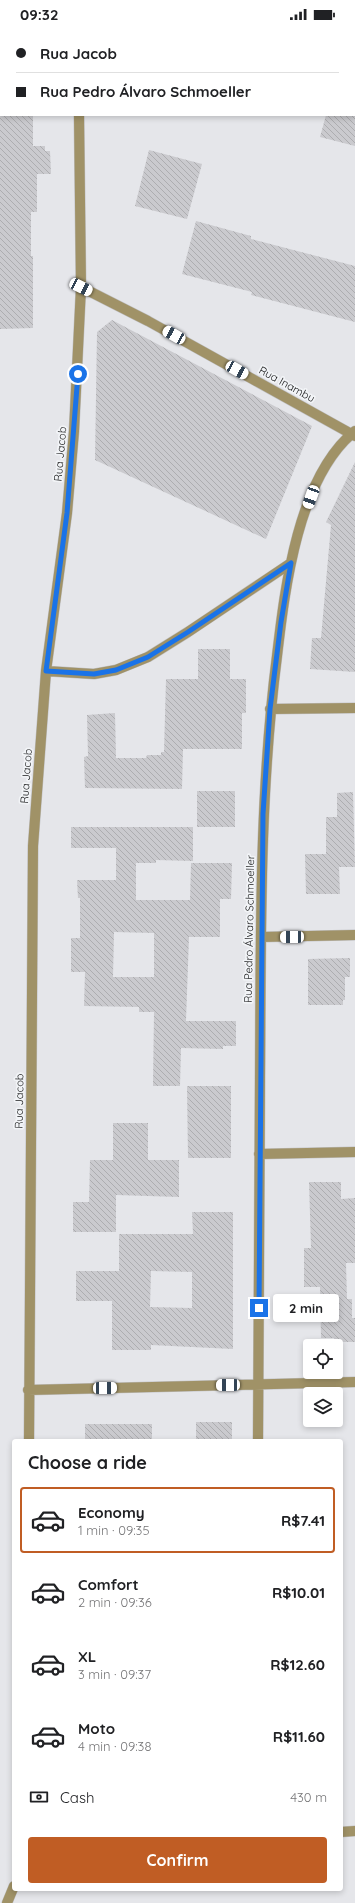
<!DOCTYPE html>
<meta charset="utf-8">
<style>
:root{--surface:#fff;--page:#f6f6f6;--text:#202124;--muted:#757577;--line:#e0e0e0;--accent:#c05d24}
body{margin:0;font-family:Quicksand,sans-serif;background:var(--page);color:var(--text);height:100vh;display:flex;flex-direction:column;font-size:15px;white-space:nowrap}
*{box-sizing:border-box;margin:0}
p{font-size:13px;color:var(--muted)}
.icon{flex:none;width:22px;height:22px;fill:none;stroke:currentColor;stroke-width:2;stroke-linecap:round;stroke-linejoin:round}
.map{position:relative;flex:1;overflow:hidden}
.details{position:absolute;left:12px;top:1411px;width:331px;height:452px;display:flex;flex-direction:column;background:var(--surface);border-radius:4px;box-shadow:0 2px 6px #0003}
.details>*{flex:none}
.guide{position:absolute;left:0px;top:0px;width:355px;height:88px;box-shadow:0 2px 6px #0003;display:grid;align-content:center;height:88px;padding:0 16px;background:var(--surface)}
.tools{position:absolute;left:303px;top:1311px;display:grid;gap:8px}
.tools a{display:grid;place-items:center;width:40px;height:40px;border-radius:4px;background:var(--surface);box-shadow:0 2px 6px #0003;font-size:20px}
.end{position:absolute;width:18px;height:18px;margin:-9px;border:5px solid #1a73e8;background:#fff;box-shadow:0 0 0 2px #fff}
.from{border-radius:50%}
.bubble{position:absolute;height:28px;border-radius:4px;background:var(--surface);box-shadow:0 2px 6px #0003;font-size:13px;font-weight:700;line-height:28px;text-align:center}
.car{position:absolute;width:12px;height:24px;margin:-12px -6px;border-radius:5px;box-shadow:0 0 3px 1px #0007;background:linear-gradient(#fff 24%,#345 0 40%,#fff 0 76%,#345 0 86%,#fff 0)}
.guide b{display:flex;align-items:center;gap:14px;height:38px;font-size:15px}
.guide b+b{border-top:1px solid var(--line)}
.guide i{width:10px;height:10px;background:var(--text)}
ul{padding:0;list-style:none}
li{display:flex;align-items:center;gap:12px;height:66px;margin:0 8px 6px;padding:0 8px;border:2px solid transparent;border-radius:4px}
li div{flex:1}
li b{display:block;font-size:15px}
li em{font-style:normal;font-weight:700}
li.selected{border-color:var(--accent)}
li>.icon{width:36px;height:36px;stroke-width:1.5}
h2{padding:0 16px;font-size:18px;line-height:48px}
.pay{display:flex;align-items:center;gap:10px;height:44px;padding:0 16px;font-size:15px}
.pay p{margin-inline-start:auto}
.button{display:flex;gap:8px;margin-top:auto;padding:8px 16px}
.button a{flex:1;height:46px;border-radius:4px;background:var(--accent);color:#fff;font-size:16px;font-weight:700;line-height:46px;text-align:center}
.status{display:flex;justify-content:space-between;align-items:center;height:28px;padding:0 20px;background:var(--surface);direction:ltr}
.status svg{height:11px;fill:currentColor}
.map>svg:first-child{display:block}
</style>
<div class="status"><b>09:32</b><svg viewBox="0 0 49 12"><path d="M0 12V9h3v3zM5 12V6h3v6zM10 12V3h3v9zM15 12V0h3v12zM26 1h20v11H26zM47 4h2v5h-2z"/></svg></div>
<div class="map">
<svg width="355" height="1875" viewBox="0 0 355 1875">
<defs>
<pattern id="building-back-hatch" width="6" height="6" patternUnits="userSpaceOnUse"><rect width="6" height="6" fill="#cacace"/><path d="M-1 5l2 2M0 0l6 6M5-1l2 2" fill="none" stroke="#adadb0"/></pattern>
</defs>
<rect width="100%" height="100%" fill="#e5e6ea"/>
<path fill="url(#building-back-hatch)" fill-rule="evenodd" d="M0,87H33V118H45V123H50L51,146H37V184H31V228H33V300L0,301Z
M326,87H355V118L320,109Z
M149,122L202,136L187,191L135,178Z
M196,193L251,208V211L355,238V294L251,267L252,264L182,246Z
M112,292L312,398L266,511L95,432L97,304Z
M355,434V644L310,641L312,610H321L331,497L326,494Z
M198,621H230V651H246V685H242V721H183L182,761L85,760L84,729L88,728L87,687L115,685L116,730H146L147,727H161V724H164L166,651H198Z
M197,763H235V799H197Z
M353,764L355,839H339L340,866H306L305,826H326V789H337V765Z
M71,799H193V833L156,832V835H136V872H190L191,835H232L231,871H220V909H189L186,993H236V1018H223V1021L181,1020L180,1058H153L154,984H139V979L84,978L85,944H71V910H80V870H78L77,852H116V820H71ZM114,904L154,905V949H113Z
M350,930V949H345V972H343V977H308V931Z
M187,1058H231V1130H188Z
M113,1095H148V1132H179V1169L116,1167V1204H73V1174H89L90,1132H113Z
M309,1154H341V1171L355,1170V1235H346L347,1271H352V1290H355V1314H334V1310H321L320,1259H304V1220H311Z
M192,1184H233V1321L151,1317V1322H112V1273H76V1243H119V1206H193ZM151,1243L192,1244V1280L150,1279Z
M196,1394H232V1413H196Z
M85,1396H152V1413H85Z"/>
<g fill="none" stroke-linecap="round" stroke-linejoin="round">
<defs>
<path id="minor" d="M21,0L24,1
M78,0V1
M81,259L148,293L355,408
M46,643L94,646L116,642L148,629L188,604L291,535
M270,681L355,680
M261,909L355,907
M259,1126L355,1124
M28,1362L355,1354
M29,1413L33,818L46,643L67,485L74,403L81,259L79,87
M258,1413C259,1292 259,1172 260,1051C261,910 259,768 277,628C285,559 298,449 355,403
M341,1804L355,1803
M7,1875L14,1858"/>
</defs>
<use href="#minor" stroke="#c0c1c4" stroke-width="11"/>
<use href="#minor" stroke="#a09267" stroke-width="10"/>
</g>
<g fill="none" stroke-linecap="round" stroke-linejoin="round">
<path stroke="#1a73e8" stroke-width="5" d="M78,346L67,485L46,643L94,646L116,642L148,629L188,604L291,535L281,594L270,681L263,786L259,1280"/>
</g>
<g text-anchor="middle" stroke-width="3.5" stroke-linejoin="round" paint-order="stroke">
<g font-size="11" fill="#171819" stroke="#f2f4f7">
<text transform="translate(287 356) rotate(29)" y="4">Rua Inambu</text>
<text transform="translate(60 426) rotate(-85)" y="4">Rua Jacob</text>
<text transform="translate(26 748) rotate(-86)" y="4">Rua Jacob</text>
<text transform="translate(249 901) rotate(-89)" y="4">Rua Pedro Álvaro Schmoeller</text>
<text transform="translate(19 1073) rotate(-89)" y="4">Rua Jacob</text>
</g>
</g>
</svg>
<div class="tools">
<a><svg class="icon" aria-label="locate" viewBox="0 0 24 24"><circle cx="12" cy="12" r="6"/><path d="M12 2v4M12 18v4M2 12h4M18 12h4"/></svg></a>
<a><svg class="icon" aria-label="layers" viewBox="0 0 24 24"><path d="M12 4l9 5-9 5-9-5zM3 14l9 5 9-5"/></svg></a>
</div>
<i class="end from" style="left:78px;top:346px"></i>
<i class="end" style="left:259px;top:1280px"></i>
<div class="bubble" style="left:273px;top:1266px;width:66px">2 min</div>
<i class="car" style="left:81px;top:259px;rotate:116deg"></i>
<i class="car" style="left:174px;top:307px;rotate:299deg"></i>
<i class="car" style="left:237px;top:342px;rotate:119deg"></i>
<i class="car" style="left:311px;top:469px;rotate:200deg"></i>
<i class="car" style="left:292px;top:909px;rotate:269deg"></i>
<i class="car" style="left:228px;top:1357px;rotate:269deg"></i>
<i class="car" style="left:105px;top:1360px;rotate:89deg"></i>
<div class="guide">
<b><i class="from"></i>Rua Jacob</b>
<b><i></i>Rua Pedro Álvaro Schmoeller</b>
</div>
<section class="details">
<h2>Choose a ride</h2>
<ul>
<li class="selected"><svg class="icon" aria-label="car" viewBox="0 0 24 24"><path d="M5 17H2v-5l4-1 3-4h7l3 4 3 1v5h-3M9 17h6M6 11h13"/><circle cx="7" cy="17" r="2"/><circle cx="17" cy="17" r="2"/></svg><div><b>Economy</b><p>1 min · 09:35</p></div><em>R$7.41</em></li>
<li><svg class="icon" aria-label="car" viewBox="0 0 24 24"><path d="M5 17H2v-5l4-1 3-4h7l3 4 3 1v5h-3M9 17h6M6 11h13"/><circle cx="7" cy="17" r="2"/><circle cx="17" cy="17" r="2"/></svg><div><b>Comfort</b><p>2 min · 09:36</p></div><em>R$10.01</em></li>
<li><svg class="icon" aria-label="car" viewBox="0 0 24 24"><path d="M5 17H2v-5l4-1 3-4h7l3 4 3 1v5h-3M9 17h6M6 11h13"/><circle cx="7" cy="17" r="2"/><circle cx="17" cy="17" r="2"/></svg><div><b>XL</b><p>3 min · 09:37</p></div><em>R$12.60</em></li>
<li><svg class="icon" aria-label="car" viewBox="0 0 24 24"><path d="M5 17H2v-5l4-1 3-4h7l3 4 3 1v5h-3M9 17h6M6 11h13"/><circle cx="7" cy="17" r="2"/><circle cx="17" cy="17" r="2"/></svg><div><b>Moto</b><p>4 min · 09:38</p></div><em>R$11.60</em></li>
</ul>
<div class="pay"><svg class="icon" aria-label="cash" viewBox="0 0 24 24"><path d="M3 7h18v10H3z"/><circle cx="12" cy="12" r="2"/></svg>Cash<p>430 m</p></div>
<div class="button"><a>Confirm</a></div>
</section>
</div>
